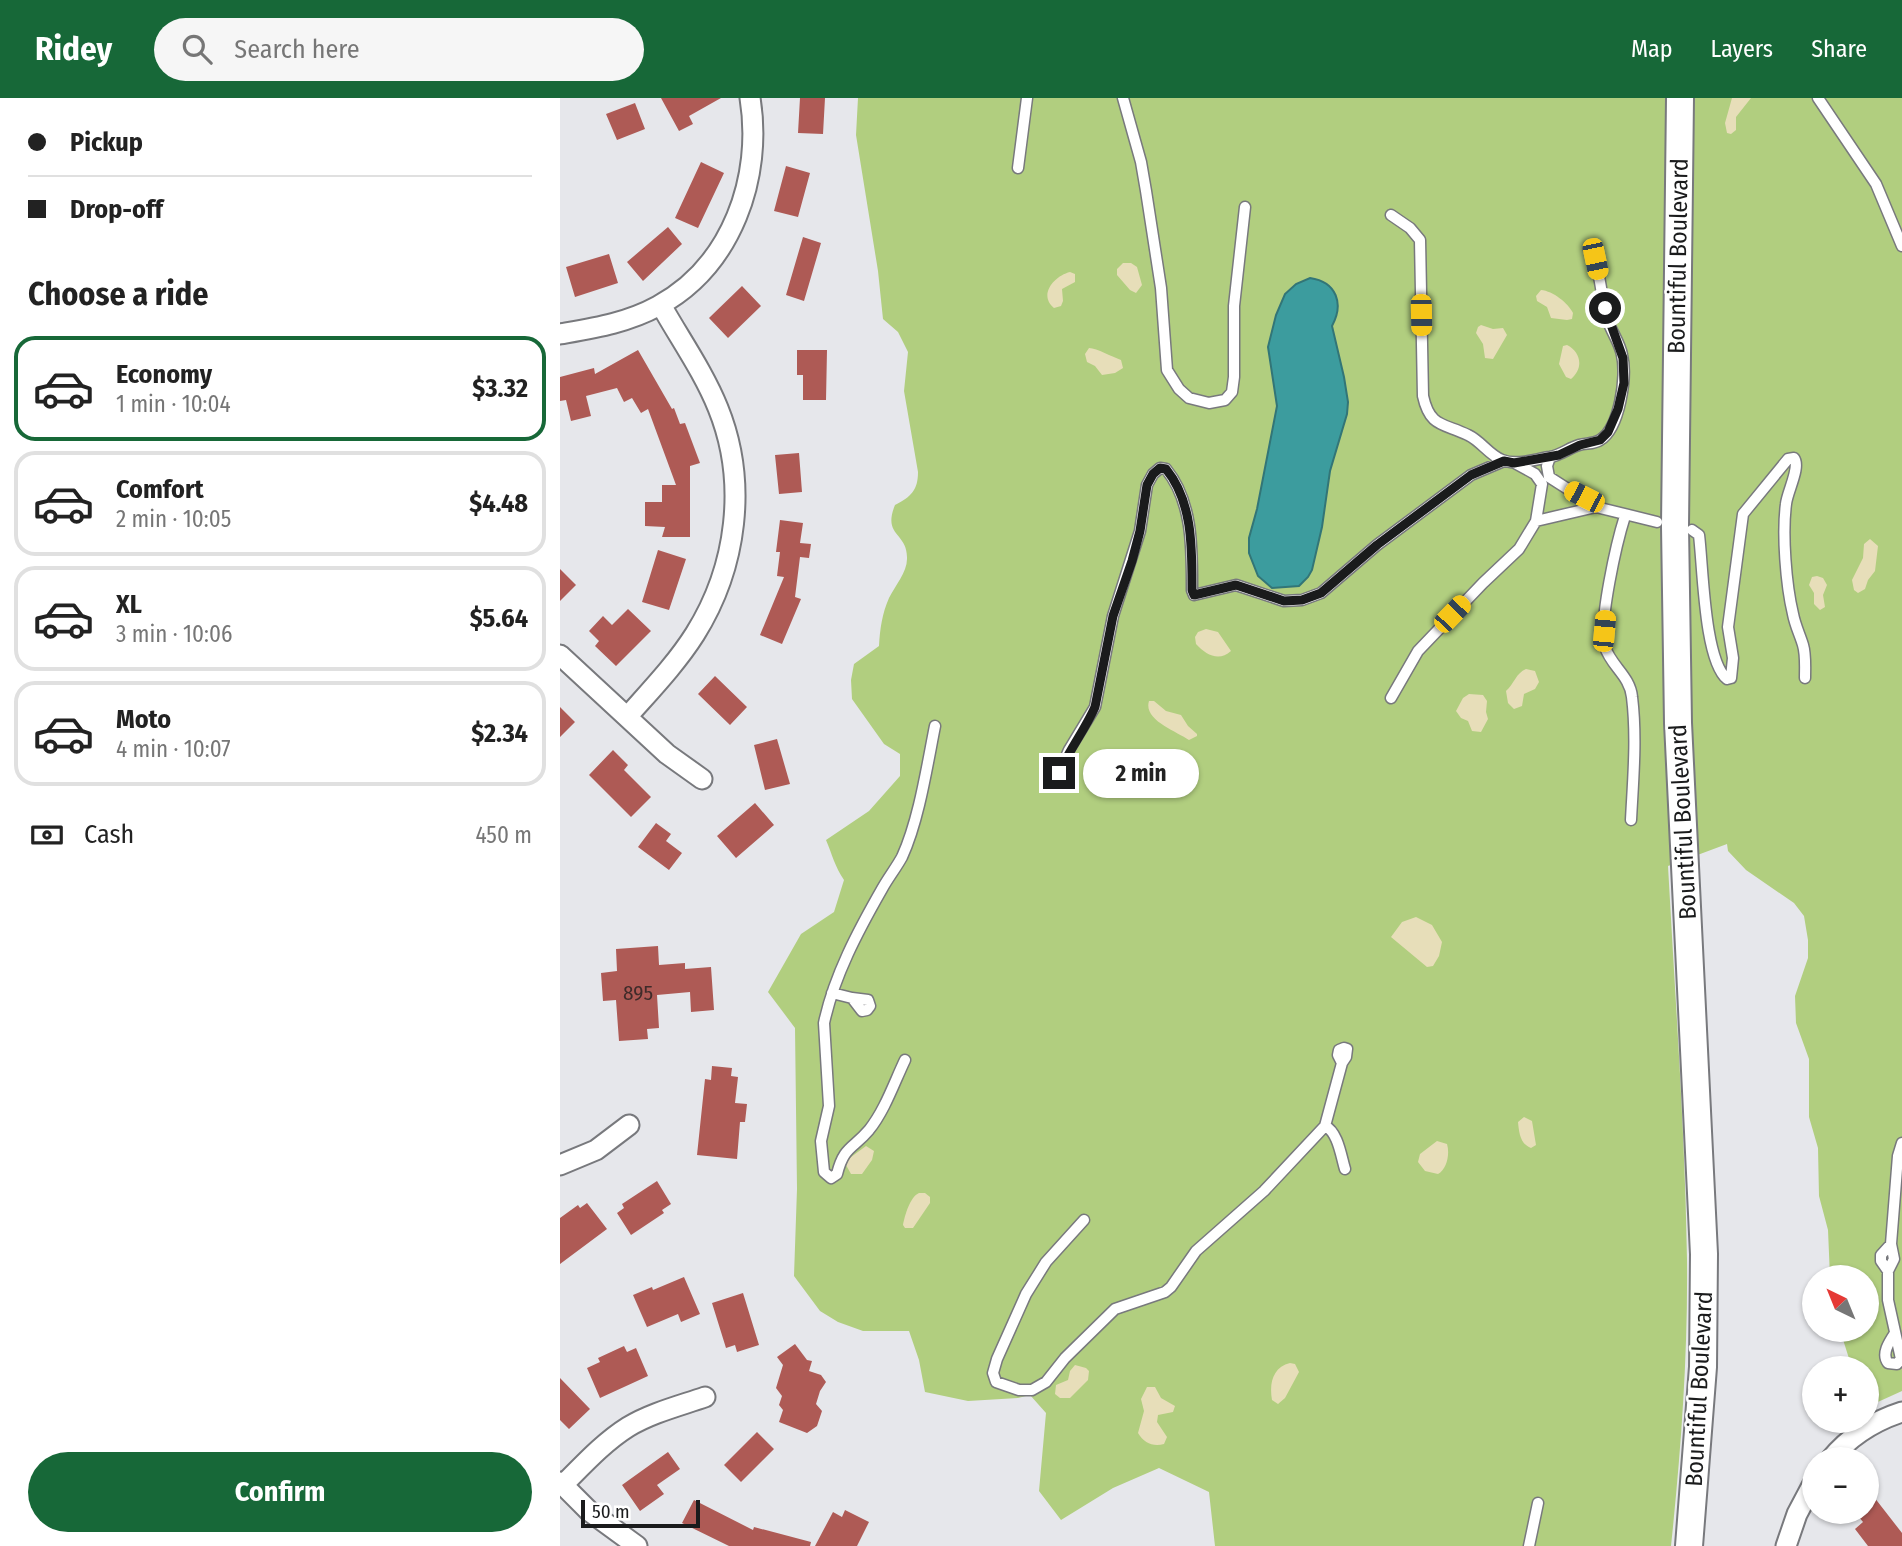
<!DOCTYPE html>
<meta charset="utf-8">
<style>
:root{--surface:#fff;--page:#f6f6f6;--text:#222;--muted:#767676;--line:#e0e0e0;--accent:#176838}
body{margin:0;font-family:"Fira Sans Condensed",sans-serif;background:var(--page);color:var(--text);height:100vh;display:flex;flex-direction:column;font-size:26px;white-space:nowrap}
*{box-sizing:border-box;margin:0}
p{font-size:23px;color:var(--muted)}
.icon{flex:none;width:38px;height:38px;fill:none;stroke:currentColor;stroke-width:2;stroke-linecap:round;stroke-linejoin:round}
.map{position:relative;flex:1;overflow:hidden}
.details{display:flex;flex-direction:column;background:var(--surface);width:560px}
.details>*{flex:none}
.hud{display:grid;align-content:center;height:154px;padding:0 28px;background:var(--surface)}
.needle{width:46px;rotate:317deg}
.controls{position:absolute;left:1242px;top:1167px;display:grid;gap:14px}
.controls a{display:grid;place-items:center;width:77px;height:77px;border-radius:50%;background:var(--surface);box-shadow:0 2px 5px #0004;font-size:35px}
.scale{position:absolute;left:21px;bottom:18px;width:119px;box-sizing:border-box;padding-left:7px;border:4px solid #1a1b1c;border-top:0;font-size:19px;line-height:24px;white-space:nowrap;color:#1a1b1c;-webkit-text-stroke:5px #fff;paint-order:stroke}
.end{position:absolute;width:32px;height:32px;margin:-16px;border:9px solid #1a1b1c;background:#fff;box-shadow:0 0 0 4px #fff}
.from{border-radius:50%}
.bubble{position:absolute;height:49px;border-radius:24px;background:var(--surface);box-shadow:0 2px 5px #0004;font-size:23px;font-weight:700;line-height:49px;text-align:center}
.car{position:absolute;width:21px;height:42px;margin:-21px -10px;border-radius:9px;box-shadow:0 0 5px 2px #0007;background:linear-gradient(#f5c518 24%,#345 0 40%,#f5c518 0 76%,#345 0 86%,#f5c518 0)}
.hud b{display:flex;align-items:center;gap:24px;height:66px;font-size:26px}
.hud b+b{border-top:2px solid var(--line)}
.hud i{width:18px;height:18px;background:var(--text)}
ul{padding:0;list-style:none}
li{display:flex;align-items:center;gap:21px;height:105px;margin:0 14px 10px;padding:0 14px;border:4px solid var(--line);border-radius:21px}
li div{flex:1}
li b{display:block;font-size:26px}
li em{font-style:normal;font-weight:700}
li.current{border-color:var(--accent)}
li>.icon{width:63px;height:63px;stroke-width:1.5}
h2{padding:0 28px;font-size:32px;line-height:84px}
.pay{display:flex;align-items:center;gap:18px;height:77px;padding:0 28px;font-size:26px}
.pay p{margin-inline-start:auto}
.action{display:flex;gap:14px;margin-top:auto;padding:14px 28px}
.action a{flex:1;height:80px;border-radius:42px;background:var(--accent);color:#fff;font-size:28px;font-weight:700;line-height:80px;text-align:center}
header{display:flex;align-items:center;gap:42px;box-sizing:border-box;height:98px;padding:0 35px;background:var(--accent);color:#fff}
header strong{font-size:33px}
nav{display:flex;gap:38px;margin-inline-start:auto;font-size:24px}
.search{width:490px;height:63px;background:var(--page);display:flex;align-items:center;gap:18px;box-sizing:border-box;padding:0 24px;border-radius:38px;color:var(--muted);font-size:26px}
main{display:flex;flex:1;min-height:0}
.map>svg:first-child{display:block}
</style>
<header>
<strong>Ridey</strong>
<div class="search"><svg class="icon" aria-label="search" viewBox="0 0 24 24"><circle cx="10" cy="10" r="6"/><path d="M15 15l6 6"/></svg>Search here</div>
<nav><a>Map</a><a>Layers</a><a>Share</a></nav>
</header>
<main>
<section class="details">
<div class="hud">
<b><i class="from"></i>Pickup</b>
<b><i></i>Drop-off</b>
</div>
<h2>Choose a ride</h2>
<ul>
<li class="current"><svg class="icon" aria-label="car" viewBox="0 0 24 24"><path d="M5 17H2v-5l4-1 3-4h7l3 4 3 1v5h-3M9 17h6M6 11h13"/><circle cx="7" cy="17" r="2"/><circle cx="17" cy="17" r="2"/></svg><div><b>Economy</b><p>1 min · 10:04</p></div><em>$3.32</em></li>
<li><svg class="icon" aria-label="car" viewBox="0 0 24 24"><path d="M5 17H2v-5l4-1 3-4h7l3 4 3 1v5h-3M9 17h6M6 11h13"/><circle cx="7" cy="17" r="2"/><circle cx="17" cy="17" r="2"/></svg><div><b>Comfort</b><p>2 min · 10:05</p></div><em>$4.48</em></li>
<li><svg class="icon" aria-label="car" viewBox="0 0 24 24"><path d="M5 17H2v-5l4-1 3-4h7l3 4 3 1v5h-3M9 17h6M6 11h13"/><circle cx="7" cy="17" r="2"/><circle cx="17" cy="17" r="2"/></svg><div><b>XL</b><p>3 min · 10:06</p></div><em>$5.64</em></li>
<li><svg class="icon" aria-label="car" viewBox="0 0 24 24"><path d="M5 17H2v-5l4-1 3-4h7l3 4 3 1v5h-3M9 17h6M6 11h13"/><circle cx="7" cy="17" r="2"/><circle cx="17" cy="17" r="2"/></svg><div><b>Moto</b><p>4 min · 10:07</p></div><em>$2.34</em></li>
</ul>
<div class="pay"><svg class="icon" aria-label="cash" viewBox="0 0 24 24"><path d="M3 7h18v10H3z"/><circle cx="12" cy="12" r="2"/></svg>Cash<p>450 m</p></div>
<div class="action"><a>Confirm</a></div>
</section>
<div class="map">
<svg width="1342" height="1448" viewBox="0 0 1342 1448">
<rect width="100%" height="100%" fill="#e6e7eb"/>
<path fill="#b1ce7f" d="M298,0H1342V1293L1309,1308L1307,1303V1270H1292L1280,1232H1307V1180L1270,1179L1268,1132L1259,1098L1258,1050L1249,1019V961L1236,925L1235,898L1248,860V842L1244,818L1234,805L1186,772L1168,753L1167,746L1108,768C1115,899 1125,1030 1127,1161C1128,1257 1121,1353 1111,1448H655L649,1394L599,1370L553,1390L501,1422L479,1393L486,1315L470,1297L458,1300L408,1303L365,1294L359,1262L349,1233H303L278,1224L260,1213L234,1178L237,1091L235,930L208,894L241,836L274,814L284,782C275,769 272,756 266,742L309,713L340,678V656L324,646L292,601L291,582L294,566L319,548C320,531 322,516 329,500C335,488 347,474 347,461C348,434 322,439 335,407C351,399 358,392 358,374L344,293L348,254L338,234L323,221L318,173L296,37Z"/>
<path fill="#e7deb9" d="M1172,0H1191L1176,19V32L1171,36L1167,35L1165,25Z
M563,165H571L577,169L582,187L576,195L570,192L557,177V171Z
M510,174L515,176V184L502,191L503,203L501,208L494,210C478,197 494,178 510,174Z
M981,192C993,193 1008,205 1013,215L1012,221L1007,222L991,220L987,209L977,203L976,198Z
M921,227L933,231L943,230L947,237L933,261L925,260L923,246L916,235L918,229Z
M1007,247C1021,254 1024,270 1011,281L1006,279L999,266L1003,248Z
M529,250C537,250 552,259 561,262L563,270L555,275L542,277L535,268L527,264L525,256Z
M1310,441L1318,448L1315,473L1308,482L1305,491L1298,495L1294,492L1292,482L1303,460L1304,446Z
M1257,478L1263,480L1267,487L1263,497L1265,509L1260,512L1254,506V495L1249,487L1252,479Z
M646,531L658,534L671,553C659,564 646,557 636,546L635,539L638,534Z
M966,571L975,573L979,584L975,591L964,596L962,608L954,611L948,605L946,593C954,586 956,575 966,571Z
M909,596L923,597L927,603L926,614L928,621L921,634L912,633L908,623L901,620L896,613L903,600Z
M589,603H594L606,613L621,617L628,628L637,636V638L629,642C616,633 583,622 589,603Z
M856,819L872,827L882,844L879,858L873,868L867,869L831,839L842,824Z
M964,1019L972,1023L976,1047L971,1050C960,1046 959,1034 958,1024Z
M877,1043L887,1046C890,1056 887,1071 878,1076L865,1073L858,1064L860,1056Z
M306,1048L314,1053L312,1062L302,1076H291L286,1067L287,1062Z
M359,1095H365L370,1099V1105L353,1130H345L343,1127C345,1117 350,1099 359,1095Z
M730,1265L735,1266L739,1274L725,1300L718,1306L712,1302C709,1285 713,1269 730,1265Z
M515,1267L526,1270L529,1273L528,1282L510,1300H500L495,1296L496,1287L508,1282L510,1273Z
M587,1289H595L601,1300L615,1308L613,1314L598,1317L597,1324L607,1339L604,1346C593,1349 584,1345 578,1335L584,1313L581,1301Z"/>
<path fill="#3c9c9e" stroke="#327577" stroke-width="2" d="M750,180C777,184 784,206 772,228L784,279L788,304L787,316L770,373L762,429L752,472L748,479L739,488L712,490L698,478L689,455V440L697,411L717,308L708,249L716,217L725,196L736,186Z"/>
<path fill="#ae5a55" d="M101,0H161L129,18L133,26L119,33Z
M240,0H265L263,36L238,35Z
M75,5L85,31L57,42L46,16Z
M141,64L164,75L138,130L115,120Z
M226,68L250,75L238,119L214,113Z
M108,129L122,146L83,183L67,164Z
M243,139L261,145L244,203L226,197Z
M49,156L58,185L15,199L6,169Z
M182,188L201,208L168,240L149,220Z
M78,252L112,311L114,310L120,326L125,325L140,365L130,368V439H102L105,429L85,428V404H102V387H116L88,311L81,315L72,300L64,304L57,290L26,298L31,318L11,323L6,302L0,303V279L34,270L35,276Z
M237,252H267L266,302H243V277H237Z
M239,355L242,394L219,396L215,357Z
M220,422L243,425L240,445L251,446L249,460L240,459L235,499L241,501L222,546L200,537L224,479L217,478L220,454H216Z
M98,452L126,461L109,512L82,504Z
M0,471L16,487L0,503Z
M68,511L91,533L56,568L35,548L39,543L29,533L43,518L52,527Z
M155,578L187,609L170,627L138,596Z
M0,609L15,624L0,639Z
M217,641L230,686L205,692L194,647Z
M53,652L68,667L64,672L91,699L71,719L29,677Z
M195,705L214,727L176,760L157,738Z
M96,725L111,736L106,743L122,755L109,772L78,749Z
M98,848L99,867L125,865V871L151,869L154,912L131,914L130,894L97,897L99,930L87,931L88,941L59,943L56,902L43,903L41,875L57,873L56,851Z
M152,968L172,970L171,978L178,979L175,1005L187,1006L185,1024H180L177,1061L137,1057L145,981L151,982Z
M97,1083L111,1106L102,1112L104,1115L71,1137L57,1115L64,1110L62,1106Z
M27,1105L47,1131L0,1166V1120L18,1107L20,1110Z
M124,1179L140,1216L121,1224L118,1216L87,1229L73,1197L92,1189L93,1192Z
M183,1195L199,1247L177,1254L175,1247L166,1250L152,1205Z
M235,1246L247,1262L252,1263L249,1273L261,1277L266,1284L260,1293L256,1306L262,1313L257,1328L247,1335L219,1324L223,1312L219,1307L222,1298L216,1290L223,1267L217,1259Z
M64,1248L67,1254L76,1250L88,1278L40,1300L27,1270L40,1264L38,1260Z
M0,1280L30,1311L9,1331L0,1322Z
M197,1334L214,1351L181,1384L164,1367Z
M108,1354L120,1371L97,1387L104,1396L80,1413L62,1387Z
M1307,1390L1342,1435V1448H1308L1295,1431L1303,1424L1295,1414H1307Z
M134,1402L193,1432L194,1429L251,1444L250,1448H169L122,1425Z
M285,1412L309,1424L297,1448H255L273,1414L282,1419Z"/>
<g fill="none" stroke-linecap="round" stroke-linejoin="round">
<defs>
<path id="service" d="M563,0L581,64L586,93L601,190L607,272L619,291L629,300L649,305L665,302L672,294L674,279V208L685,109
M1258,0L1316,86L1342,148
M458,70L467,0
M831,117L850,130L860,142L863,298C870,330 884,325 908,337C921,343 929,357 942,362C957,368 975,361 990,359C1001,357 1009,350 1019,347C1026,345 1034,346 1040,342C1060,330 1067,278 1062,257C1060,245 1052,235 1048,223C1040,199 1042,172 1029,151
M955,365L975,376L982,386L976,423L1036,409L989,379L987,368L990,359
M1036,409L1097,424
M1065,418C1057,443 1038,525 1045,549C1051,568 1070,578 1072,599C1077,640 1073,682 1071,722
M1132,432L1139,437C1143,468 1144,562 1167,581L1171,580L1173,560L1168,529L1183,416L1228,361L1234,360C1241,369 1227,394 1226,406C1222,436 1226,487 1233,516C1235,527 1240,537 1243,547C1246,557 1245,569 1245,580
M831,600L858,553L923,485L959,451L976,423
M499,675L509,652L535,609L553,518L580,433L587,387L593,376L600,370L606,371C633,404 632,451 632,492L634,497L676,487L724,503L742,502L761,495L817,447L911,377L944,363
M272,895L292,900L302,913L307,912L310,908L308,902L292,900
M345,962C334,985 325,1012 309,1032C293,1051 284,1048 277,1076L271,1080L264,1074L261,1043L269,1008L264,925C274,878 298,833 322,791C328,780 336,770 342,759C359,722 367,668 375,628
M782,965L786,959L787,951L784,950L779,952L778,957L782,965L765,1028C778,1034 781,1058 785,1071
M524,1122L486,1164L466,1196L437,1261L433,1275L436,1284L459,1292H472L486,1284L505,1260L555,1211L605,1194L611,1189L636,1153L704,1093L765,1028
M1331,1146L1321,1157V1163L1328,1173L1334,1161L1331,1146L1338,1058L1342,1045
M1328,1173V1202L1341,1261L1337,1266L1328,1265C1321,1256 1329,1244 1335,1235
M969,1448L978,1405"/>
<path id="minor" d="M0,236C34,230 67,225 98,208C172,168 203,79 190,0
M0,557L107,656L142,681
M67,619C90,593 116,566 135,536C177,469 188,384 158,310C143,273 120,241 101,207
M0,1067L36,1052L69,1027
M1270,1362C1289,1339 1314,1323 1342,1314
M0,1384L29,1413L77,1448
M3,1387C23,1367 44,1344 68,1329C91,1315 119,1308 145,1299
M1226,1448L1237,1416L1255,1382"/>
<path id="secondary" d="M1120,0L1115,428L1118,625L1144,1156L1143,1269L1129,1448"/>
</defs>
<use href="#service" stroke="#78797d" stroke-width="13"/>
<use href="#minor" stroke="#78797d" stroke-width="23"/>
<use href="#secondary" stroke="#78797d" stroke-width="30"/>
<use href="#service" stroke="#fff" stroke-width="10"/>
<use href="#minor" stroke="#fff" stroke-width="19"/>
<use href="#secondary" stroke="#fff" stroke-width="26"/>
</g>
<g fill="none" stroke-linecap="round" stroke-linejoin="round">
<path stroke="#1a1b1c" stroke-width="9" d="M499,675C509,652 525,632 535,609L553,518L572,463L580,433L587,387L593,376L600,370L606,371C633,404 632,451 632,492L634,497L676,487L724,503L742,502L761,495L817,447L911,377L944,363L954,365L999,357L1020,347L1040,342L1048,334L1058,311L1064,285L1063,260L1045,210"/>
</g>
<g text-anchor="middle" stroke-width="5" stroke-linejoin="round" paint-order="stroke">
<g font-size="21" fill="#3f2b2a">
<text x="78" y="902">895</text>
</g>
<g font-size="24" fill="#1a1b1c" stroke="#fff">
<text transform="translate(1118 158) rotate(-89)" y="8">Bountiful Boulevard</text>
<text transform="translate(1123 724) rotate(-93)" y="8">Bountiful Boulevard</text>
<text transform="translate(1139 1291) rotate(-87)" y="8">Bountiful Boulevard</text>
</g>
</g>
</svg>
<div class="controls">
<a><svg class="needle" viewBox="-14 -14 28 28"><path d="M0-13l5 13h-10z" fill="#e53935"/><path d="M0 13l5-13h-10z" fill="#767676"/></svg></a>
<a>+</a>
<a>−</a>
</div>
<div class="scale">50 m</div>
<i class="end from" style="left:1045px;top:210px"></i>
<i class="end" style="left:499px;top:675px"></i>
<div class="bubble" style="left:523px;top:651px;width:116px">2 min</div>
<i class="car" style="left:1035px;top:161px;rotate:168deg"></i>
<i class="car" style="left:861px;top:217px;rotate:179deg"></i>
<i class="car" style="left:1024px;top:399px;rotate:297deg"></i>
<i class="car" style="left:892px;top:516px;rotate:44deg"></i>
<i class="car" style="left:1044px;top:533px;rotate:5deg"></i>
</div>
</main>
